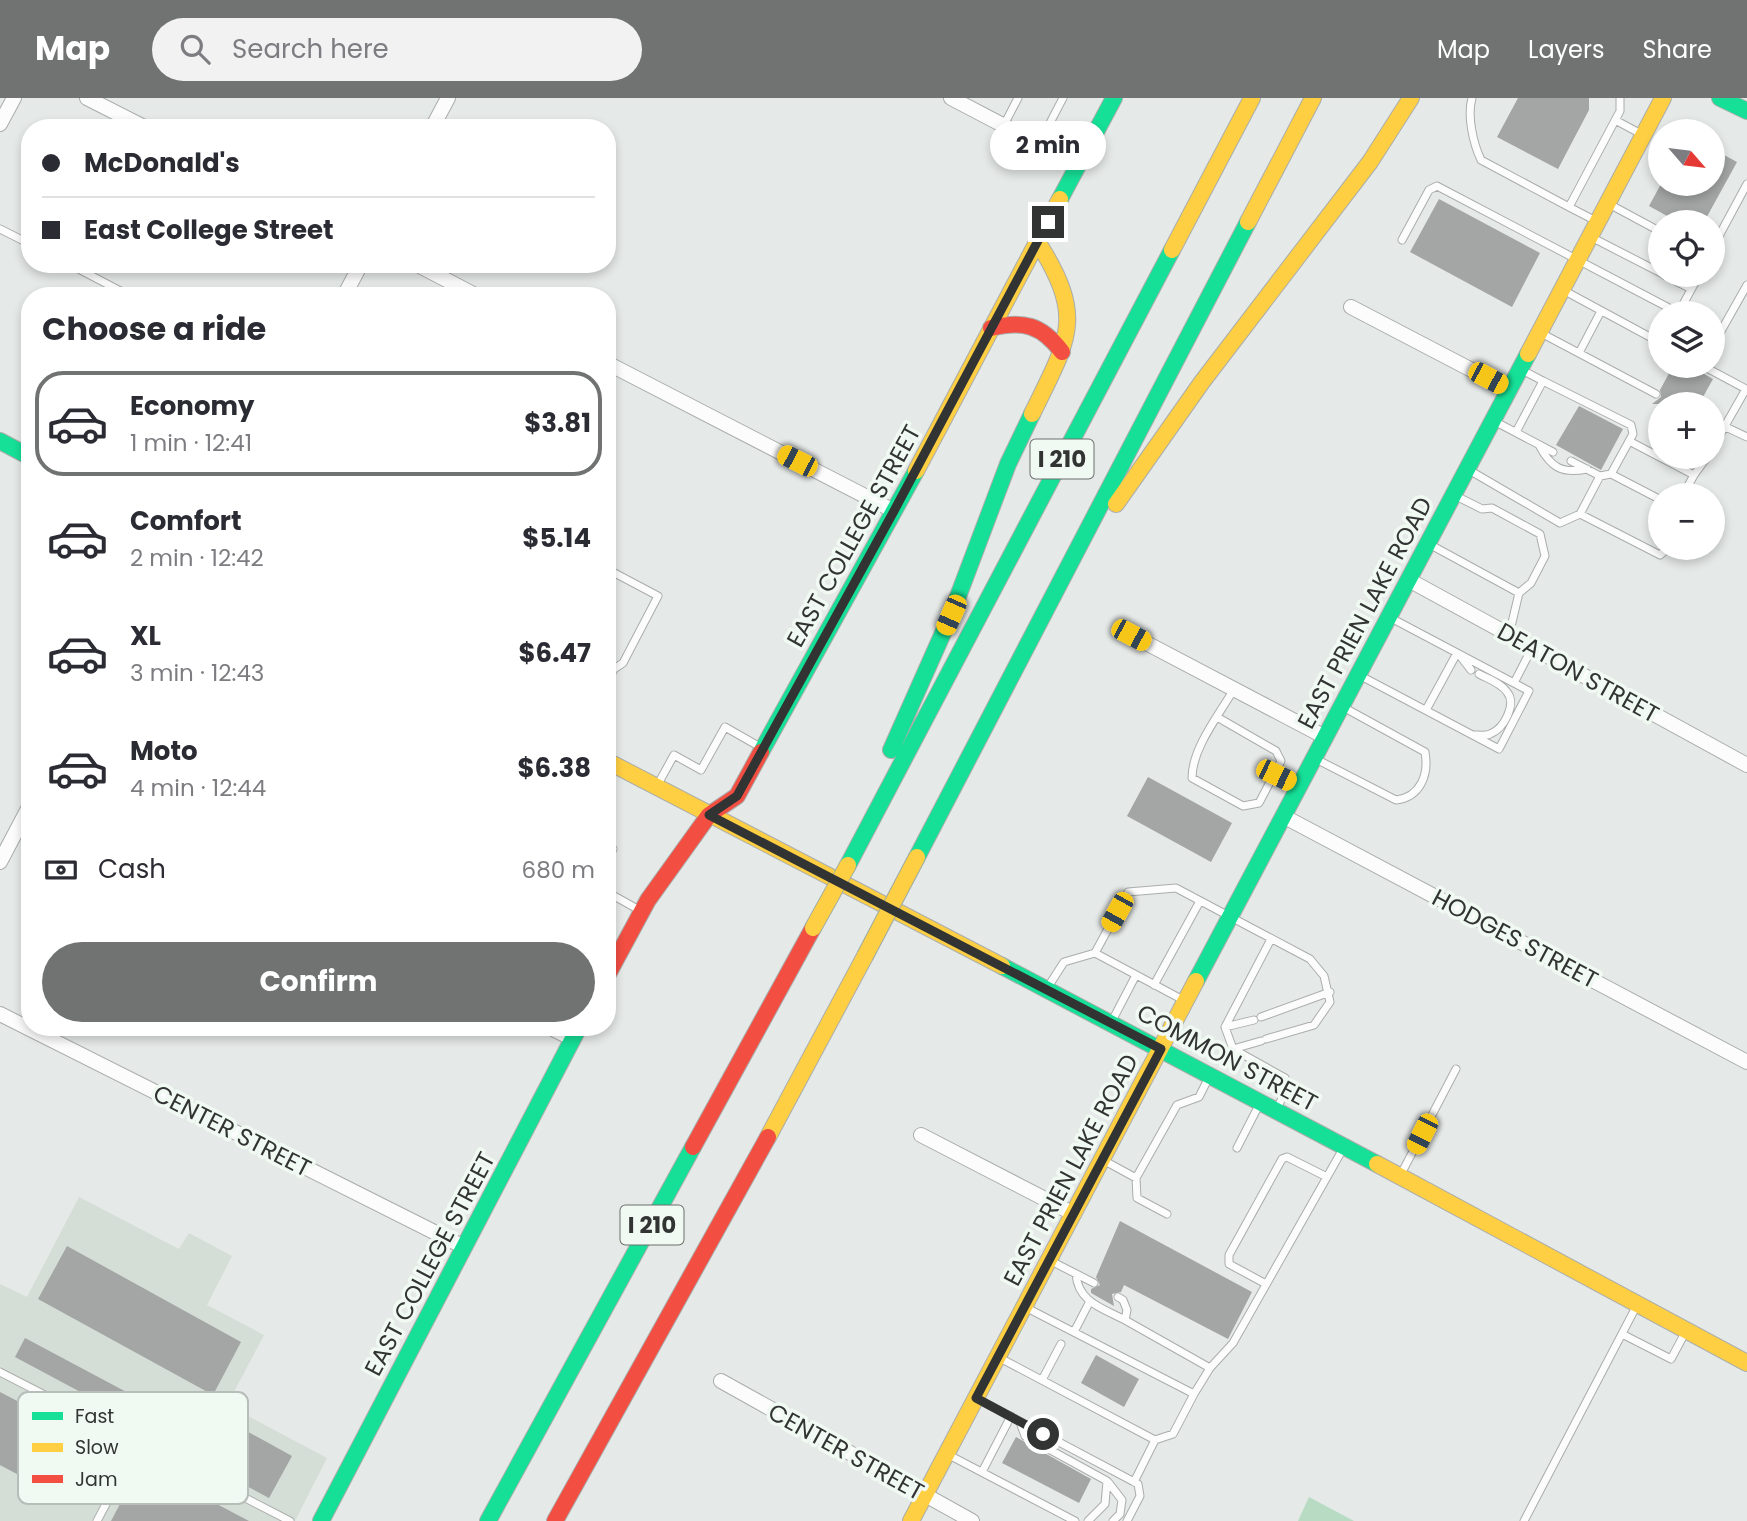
<!DOCTYPE html>
<meta charset="utf-8">
<style>
:root{--surface:#fff;--page:#f2f2f3;--text:#2b2b33;--muted:#7c7c81;--line:#e1e1e2;--accent:#707371}
body{margin:0;font-family:Poppins,sans-serif;background:var(--page);color:var(--text);height:100vh;display:flex;flex-direction:column;font-size:26px;white-space:nowrap}
*{box-sizing:border-box;margin:0}
p{font-size:23px;color:var(--muted)}
.icon{flex:none;width:38px;height:38px;fill:none;stroke:currentColor;stroke-width:2;stroke-linecap:round;stroke-linejoin:round}
.map{position:relative;flex:1;overflow:hidden}
.details{position:absolute;left:21px;top:189px;width:595px;height:749px;display:flex;flex-direction:column;background:var(--surface);border-radius:28px;box-shadow:0 4px 10px #0003}
.details>*{flex:none}
.top-card{position:absolute;left:21px;top:21px;width:595px;height:154px;border-radius:28px;box-shadow:0 4px 10px #0003;display:grid;align-content:center;height:154px;padding:0 21px;background:var(--surface)}
.needle{width:46px;rotate:118deg}
.buttons{position:absolute;left:1648px;top:21px;display:grid;gap:14px}
.buttons a{display:grid;place-items:center;width:77px;height:77px;border-radius:50%;background:var(--surface);box-shadow:0 4px 10px #0003;font-size:35px}
.end{position:absolute;width:32px;height:32px;margin:-16px;border:9px solid #313432;background:#fff;box-shadow:0 0 0 4px #fff}
.from{border-radius:50%}
.bubble{position:absolute;height:49px;border-radius:24px;background:var(--surface);box-shadow:0 4px 10px #0003;font-size:23px;font-weight:700;line-height:49px;text-align:center}
.car{position:absolute;width:21px;height:42px;margin:-21px -10px;border-radius:9px;box-shadow:0 0 5px 2px #0007;background:linear-gradient(#f5c518 24%,#345 0 40%,#f5c518 0 76%,#345 0 86%,#f5c518 0)}
.top-card b{display:flex;align-items:center;gap:24px;height:66px;font-size:26px}
.top-card b+b{border-top:2px solid var(--line)}
.top-card i{width:18px;height:18px;background:var(--text)}
ul{padding:0;list-style:none}
li{display:flex;align-items:center;gap:21px;height:105px;margin:0 14px 10px;padding:0 7px;border:4px solid transparent;border-radius:28px}
li div{flex:1}
li b{display:block;font-size:26px}
li em{font-style:normal;font-weight:700}
li.current{border-color:var(--accent)}
li>.icon{width:63px;height:63px;stroke-width:1.5}
h2{padding:0 21px;font-size:32px;line-height:84px}
.pay{display:flex;align-items:center;gap:18px;height:77px;padding:0 21px;font-size:26px}
.pay p{margin-inline-start:auto}
.button{display:flex;gap:14px;margin-top:auto;padding:14px 21px}
.button a{flex:1;height:80px;border-radius:42px;background:var(--accent);color:#fff;font-size:28px;font-weight:700;line-height:80px;text-align:center}
header{display:flex;align-items:center;gap:42px;box-sizing:border-box;height:98px;padding:0 35px;background:var(--accent);color:#fff}
header strong{font-size:33px}
nav{display:flex;gap:38px;margin-inline-start:auto;font-size:24px}
.search{width:490px;height:63px;background:var(--page);display:flex;align-items:center;gap:18px;box-sizing:border-box;padding:0 24px;border-radius:38px;color:var(--muted);font-size:26px}
.map>svg:first-child{display:block}
</style>
<header>
<strong>Map</strong>
<div class="search"><svg class="icon" aria-label="search" viewBox="0 0 24 24"><circle cx="10" cy="10" r="6"/><path d="M15 15l6 6"/></svg>Search here</div>
<nav><a>Map</a><a>Layers</a><a>Share</a></nav>
</header>
<div class="map">
<svg width="1747" height="1423" viewBox="0 0 1747 1423">
<rect width="100%" height="100%" fill="#e5e9e7"/>
<path fill="#d4ded7" d="M79,1099L179,1151L189,1135L232,1158L207,1207L264,1237L227,1307L327,1360L295,1423H0V1186L27,1199Z"/>
<path fill="#b7dbc3" d="M1309,1399L1354,1423H1298Z"/>
<path fill="#a3a6a4" d="M1518,0H1589V12L1558,71L1497,39Z
M1713,51L1737,64L1704,124H1678L1649,108L1661,86H1713Z
M1439,101L1540,155L1512,209L1410,154Z
M1673,268H1690L1713,281L1699,306H1652L1661,299L1660,292Z
M1579,308L1623,331L1601,372L1556,347Z
M1148,679L1232,725L1211,764L1127,718Z
M1120,1123L1252,1194L1228,1241L1124,1187L1121,1194L1112,1196L1114,1208L1091,1195V1191L1100,1187L1096,1179Z
M67,1148L241,1244L213,1297L38,1201Z
M25,1240L179,1322L177,1325L210,1343L223,1320L292,1358L269,1400L200,1363L202,1359L15,1259Z
M1096,1257L1139,1281L1124,1309L1081,1285Z
M0,1294L75,1333L45,1391L0,1367Z
M1016,1339L1091,1381L1079,1405L1002,1365Z
M141,1366L249,1423H111Z"/>
<g fill="none" stroke-linecap="round" stroke-linejoin="round">
<defs>
<path id="lane" d="M1472,0C1467,18 1473,45 1481,62L1569,109
M1615,22L1643,37
M1004,27L1018,0
M1039,46L1063,0
M1609,106L1661,134
M1598,124L1569,109L1620,13V0
M0,131L30,146
M1591,139L1661,175
M1402,142L1429,92L1437,88L1671,211L1680,212L1678,215
M1713,149L1747,86
M69,166L130,198
M1664,177L1691,191
M1563,192L1661,245
M1687,215L1680,212L1699,177
M1713,229L1721,233L1747,187
M1541,235L1656,296
M1579,255L1601,213
M1703,268L1746,291L1713,349
M1522,272L1543,283
M1494,323L1553,354
M1713,323L1747,339
M1516,334L1543,283L1631,327L1633,336L1611,376L1600,378L1571,363
M1629,343L1694,377L1683,397
M1539,347C1551,370 1562,376 1587,371
M1469,372L1560,425L1580,416L1600,378
M1611,376L1661,402
M1694,377L1707,359
M1580,416L1660,457L1668,450
M1429,446L1519,495L1531,485L1545,458L1540,436L1492,410L1482,411L1454,397
M607,471L658,498L623,565L614,571
M1509,537L1519,495
M1461,559L1471,572
M607,567L614,571L607,584
M1359,577L1499,651L1529,593L1391,520
M1514,585L1532,550
M1426,612L1457,555
M1217,619L1276,653L1281,663L1259,705L1243,708L1192,680C1192,650 1219,617 1234,591
M1474,637C1479,637 1486,638 1490,636C1504,631 1517,606 1507,594C1501,585 1488,581 1479,576
M1314,660L1396,702C1421,699 1429,676 1425,654L1343,609
M1276,677L1298,687
M658,686L674,657L701,672L725,629L762,650
M607,762L613,751
M607,794L641,813
M1271,841L1225,929L1233,951L1285,980L1289,987L1276,1012
M1154,887L1200,803
M1048,889L1064,864L1095,855
M1185,903L1095,855L1128,794L1176,790L1310,861L1324,878L1330,904L1314,927L1266,941
M1261,919L1330,894
M1112,923L1136,877
M1225,929L1254,922
M1233,951L1261,943
M1237,1050L1260,1005
M1103,1062L1136,1080L1177,1007L1199,999L1209,979
M1400,1078L1456,971
M1136,1080L1137,1100L1167,1116
M1051,1163L1094,1185
M1076,1176C1078,1204 1102,1210 1125,1222
M1266,1186L1229,1166V1157L1282,1061L1287,1059L1327,1079
M1118,1199L1123,1202L1127,1212L1125,1222L1210,1270
M1025,1209L1194,1296L1173,1336L1155,1342L1134,1384
M1074,1234L1090,1203
M1622,1236L1671,1261L1686,1233
M998,1259L1155,1342
M0,1274L290,1423
M1042,1282L1061,1246
M1194,1296L1210,1270L1233,1245L1344,1049
M976,1300L1138,1386L1140,1398L1127,1423
M1020,1324L1025,1338L1107,1383L1105,1406L1088,1423
M947,1356L1075,1423
M982,1374L1011,1318
M1108,1384L1122,1402L1120,1416L1113,1423
M97,1423L138,1346
M1524,1423L1637,1207"/>
<path id="street" d="M87,0L146,30
M951,0L1079,67
M0,26L14,0
M432,30L448,0
M416,166L477,198
M344,198L361,166
M1351,209L1510,292
M607,265L894,413
M1409,482L1747,667
M1131,537L1325,639
M1283,718L1747,964
M0,764L30,707
M0,916L464,1149
M549,929L573,941
M921,1037L1074,1116
M721,1283L972,1423"/>
<path id="fast" d="M1720,0L1747,13
M1060,101L1114,0
M0,343L30,359
M891,652L951,517L1008,366L1032,316
M761,654L916,373
M917,759L1248,124
M848,767L1172,152
M1002,868L1377,1066
M1196,883L1528,256
M321,1423L579,929
M488,1423L693,1049"/>
<path id="slow" d="M1248,124L1313,0
M1172,152L1252,0
M1528,256L1663,0
M1032,316C1069,240 1086,220 1037,143
M916,373L1060,101
M1116,406L1202,284L1370,64L1411,0
M607,663L1002,868
M768,1039L865,858
M1377,1066L1747,1265
M911,1423L1196,883"/>
<path id="jam" d="M991,230C1023,222 1042,227 1062,254
M607,878L648,802L709,717L737,698L761,654
M693,1049L813,830
M555,1423L768,1039"/>
</defs>
<use href="#lane" stroke="#aaadab" stroke-width="9"/>
<use href="#street" stroke="#aaadab" stroke-width="16"/>
<use href="#fast" stroke="#aaadab" stroke-width="18"/>
<use href="#slow" stroke="#aaadab" stroke-width="18"/>
<use href="#jam" stroke="#aaadab" stroke-width="18"/>
<use href="#lane" stroke="#fbfcfb" stroke-width="7"/>
<use href="#street" stroke="#fbfcfb" stroke-width="14"/>
<use href="#fast" stroke="#16e098" stroke-width="16"/>
<use href="#slow" stroke="#ffcf43" stroke-width="16"/>
<use href="#jam" stroke="#f24e42" stroke-width="16"/>
<defs>
<path id="slow-bridge" d="M813,830L848,767
M865,858L917,759"/>
</defs>
<use href="#slow-bridge" stroke="#9caaa2" stroke-width="18" stroke-linecap="butt"/>
<use href="#slow-bridge" stroke="#ffcf43" stroke-width="16"/>
</g>
<g fill="none" stroke-linecap="round" stroke-linejoin="round">
<path stroke="#313432" stroke-width="9" d="M1043,1336L976,1300L1161,951L709,717L737,698L894,413L1048,124"/>
</g>
<g text-anchor="middle" stroke-width="7" stroke-linejoin="round" paint-order="stroke">
<g fill="#f1f9f3" stroke="#6b6f6c" stroke-width="2">
<rect x="1030.5" y="341.5" width="63" height="39" rx="5"/>
<rect x="620.5" y="1107.5" width="63" height="39" rx="5"/>
</g>
<g font-size="23" font-weight="bold" fill="#313432">
<text x="1062" y="369">I 210</text>
<text x="652" y="1135">I 210</text>
</g>
<g font-size="24" fill="#313432" stroke="#f1f9f3">
<text transform="translate(854 438) rotate(-61)" y="8">EAST COLLEGE STREET</text>
<text transform="translate(1365 515) rotate(-62)" y="8">EAST PRIEN LAKE ROAD</text>
<text transform="translate(1578 575) rotate(29)" y="8">DEATON STREET</text>
<text transform="translate(1515 841) rotate(28)" y="8">HODGES STREET</text>
<text transform="translate(1227 960) rotate(28)" y="8">COMMON STREET</text>
<text transform="translate(232 1033) rotate(27)" y="8">CENTER STREET</text>
<text transform="translate(1071 1072) rotate(-62)" y="8">EAST PRIEN LAKE ROAD</text>
<text transform="translate(430 1166) rotate(-62)" y="8">EAST COLLEGE STREET</text>
<text transform="translate(846 1354) rotate(29)" y="8">CENTER STREET</text>
</g>
</g>
<rect x="18" y="1294" width="230" height="112" rx="10" fill="#f1f9f3" stroke="#b7beb9" stroke-width="2"/>
<rect x="32" y="1314" width="31" height="8" fill="#16e098"/>
<rect x="32" y="1345" width="31" height="9" fill="#ffcf43"/>
<rect x="32" y="1377" width="31" height="8" fill="#f24e42"/>
<g font-size="19" fill="#313432">
<text x="75" y="1325">Fast</text>
<text x="75" y="1356">Slow</text>
<text x="75" y="1388">Jam</text>
</g>
</svg>
<div class="buttons">
<a><svg class="needle" viewBox="-14 -14 28 28"><path d="M0-13l5 13h-10z" fill="#e53935"/><path d="M0 13l5-13h-10z" fill="#7c7c81"/></svg></a>
<a><svg class="icon" aria-label="locate" viewBox="0 0 24 24"><circle cx="12" cy="12" r="6"/><path d="M12 2v4M12 18v4M2 12h4M18 12h4"/></svg></a>
<a><svg class="icon" aria-label="layers" viewBox="0 0 24 24"><path d="M12 4l9 5-9 5-9-5zM3 14l9 5 9-5"/></svg></a>
<a>+</a>
<a>−</a>
</div>
<i class="end from" style="left:1043px;top:1336px"></i>
<i class="end" style="left:1048px;top:124px"></i>
<div class="bubble" style="left:990px;top:23px;width:116px">2 min</div>
<i class="car" style="left:1488px;top:280px;rotate:118deg"></i>
<i class="car" style="left:797px;top:363px;rotate:297deg"></i>
<i class="car" style="left:951px;top:517px;rotate:204deg"></i>
<i class="car" style="left:1131px;top:537px;rotate:118deg"></i>
<i class="car" style="left:1276px;top:677px;rotate:116deg"></i>
<i class="car" style="left:1117px;top:814px;rotate:209deg"></i>
<i class="car" style="left:1422px;top:1036px;rotate:207deg"></i>
<div class="top-card">
<b><i class="from"></i>McDonald's</b>
<b><i></i>East College Street</b>
</div>
<section class="details">
<h2>Choose a ride</h2>
<ul>
<li class="current"><svg class="icon" aria-label="car" viewBox="0 0 24 24"><path d="M5 17H2v-5l4-1 3-4h7l3 4 3 1v5h-3M9 17h6M6 11h13"/><circle cx="7" cy="17" r="2"/><circle cx="17" cy="17" r="2"/></svg><div><b>Economy</b><p>1 min · 12:41</p></div><em>$3.81</em></li>
<li><svg class="icon" aria-label="car" viewBox="0 0 24 24"><path d="M5 17H2v-5l4-1 3-4h7l3 4 3 1v5h-3M9 17h6M6 11h13"/><circle cx="7" cy="17" r="2"/><circle cx="17" cy="17" r="2"/></svg><div><b>Comfort</b><p>2 min · 12:42</p></div><em>$5.14</em></li>
<li><svg class="icon" aria-label="car" viewBox="0 0 24 24"><path d="M5 17H2v-5l4-1 3-4h7l3 4 3 1v5h-3M9 17h6M6 11h13"/><circle cx="7" cy="17" r="2"/><circle cx="17" cy="17" r="2"/></svg><div><b>XL</b><p>3 min · 12:43</p></div><em>$6.47</em></li>
<li><svg class="icon" aria-label="car" viewBox="0 0 24 24"><path d="M5 17H2v-5l4-1 3-4h7l3 4 3 1v5h-3M9 17h6M6 11h13"/><circle cx="7" cy="17" r="2"/><circle cx="17" cy="17" r="2"/></svg><div><b>Moto</b><p>4 min · 12:44</p></div><em>$6.38</em></li>
</ul>
<div class="pay"><svg class="icon" aria-label="cash" viewBox="0 0 24 24"><path d="M3 7h18v10H3z"/><circle cx="12" cy="12" r="2"/></svg>Cash<p>680 m</p></div>
<div class="button"><a>Confirm</a></div>
</section>
</div>
